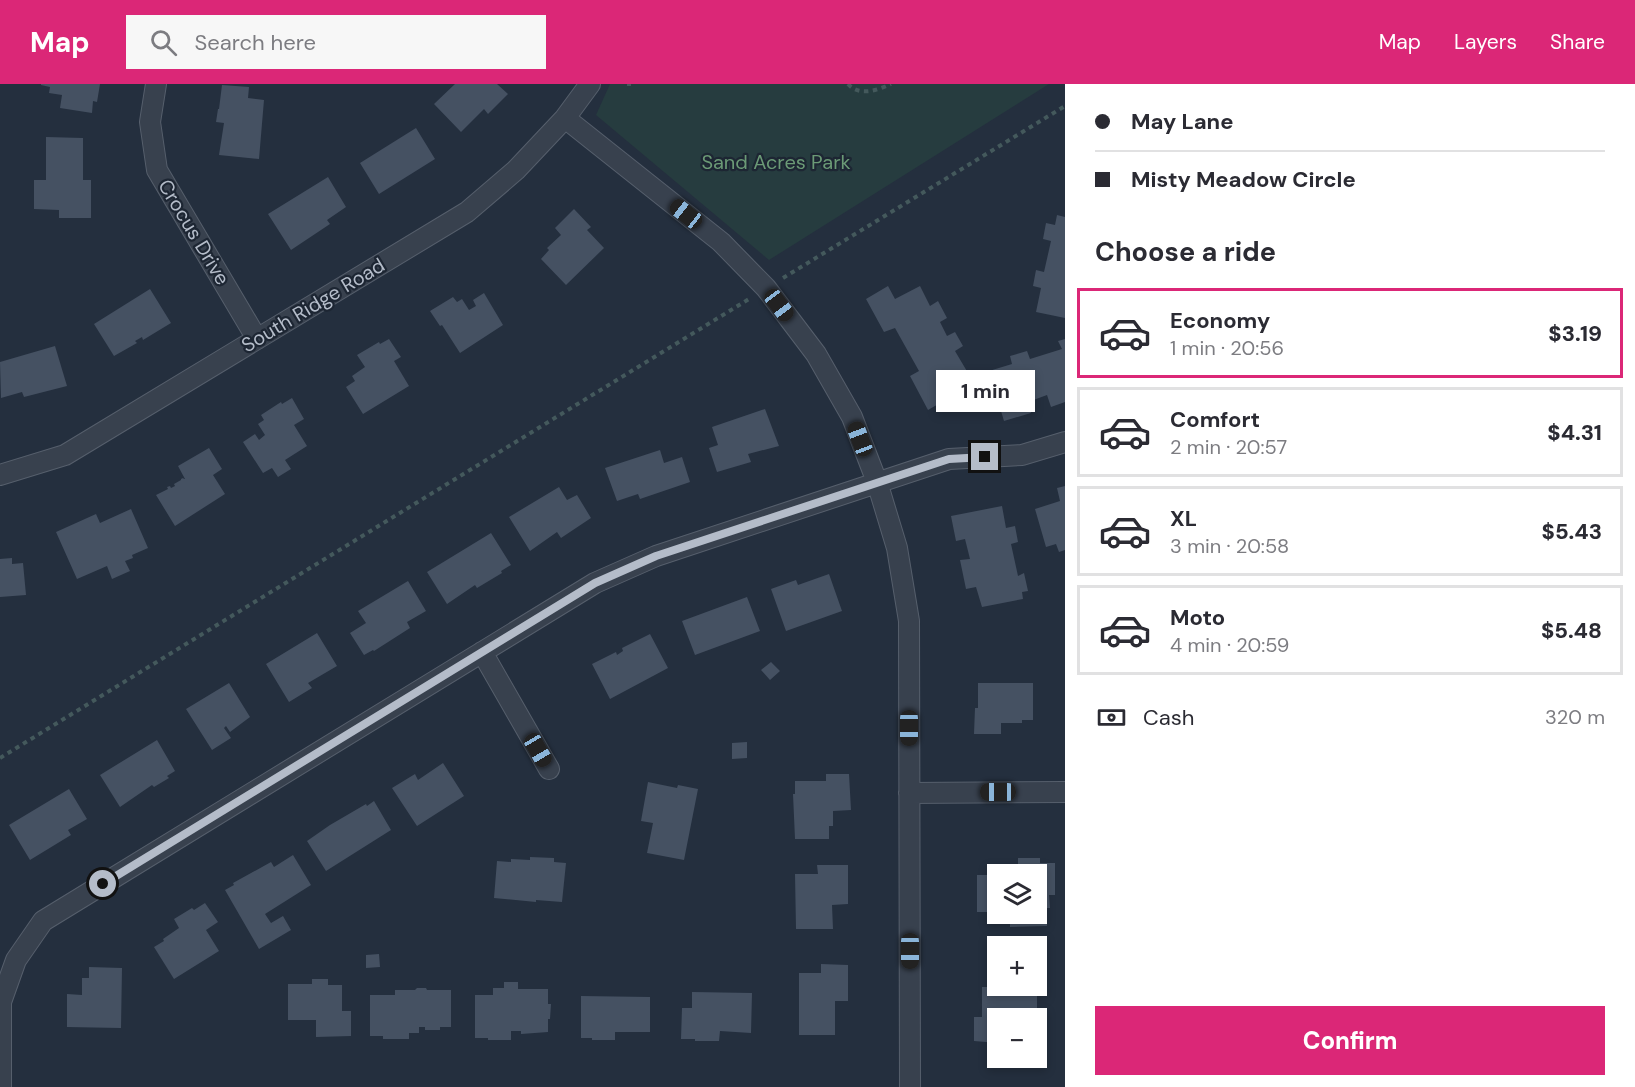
<!DOCTYPE html>
<meta charset="utf-8">
<style>
:root{--surface:#fff;--page:#f7f7f7;--text:#2b2b33;--muted:#7c7c81;--line:#e1e1e2;--accent:#db2777}
body{margin:0;font-family:"DM Sans",sans-serif;background:var(--page);color:var(--text);height:100vh;display:flex;flex-direction:column;font-size:22px;white-space:nowrap}
*{box-sizing:border-box;margin:0}
p{font-size:20px;color:var(--muted)}
.icon{flex:none;width:33px;height:33px;fill:none;stroke:currentColor;stroke-width:2;stroke-linecap:round;stroke-linejoin:round}
.map{position:relative;flex:1;overflow:hidden}
.sheet{display:flex;flex-direction:column;background:var(--surface);width:570px}
.sheet>*{flex:none}
.top-card{display:grid;align-content:center;height:132px;padding:0 30px;background:var(--surface)}
.tools{position:absolute;left:987px;top:780px;display:grid;gap:12px}
.tools a{display:grid;place-items:center;width:60px;height:60px;border-radius:0px;background:var(--surface);box-shadow:0 3px 9px #0003;font-size:30px}
.end{position:absolute;width:27px;height:27px;margin:-14px;border:8px solid #b4bcc9;background:#111;box-shadow:0 0 0 3px #111}
.from{border-radius:50%}
.bubble{position:absolute;height:42px;border-radius:0px;background:var(--surface);box-shadow:0 3px 9px #0003;font-size:20px;font-weight:800;line-height:42px;text-align:center}
.car{position:absolute;width:18px;height:36px;margin:-18px -9px;border-radius:8px;box-shadow:0 0 4px 2px #0007;background:linear-gradient(#222 24%,#8ab4d8 0 40%,#222 0 76%,#8ab4d8 0 86%,#222 0)}
.top-card b{display:flex;align-items:center;gap:21px;height:57px;font-size:22px}
.top-card b+b{border-top:2px solid var(--line)}
.top-card i{width:15px;height:15px;background:var(--text)}
ul{padding:0;list-style:none}
li{display:flex;align-items:center;gap:18px;height:90px;margin:0 12px 9px;padding:0 18px;border:3px solid var(--line);border-radius:0px}
li div{flex:1}
li b{display:block;font-size:22px}
li em{font-style:normal;font-weight:800}
li.selected{border-color:var(--accent)}
li>.icon{width:54px;height:54px;stroke-width:1.5}
h2{padding:0 30px;font-size:27px;line-height:72px}
.pay{display:flex;align-items:center;gap:15px;height:66px;padding:0 30px;font-size:22px}
.pay p{margin-inline-start:auto}
.cta{display:flex;gap:12px;margin-top:auto;padding:12px 30px}
.cta a{flex:1;height:69px;border-radius:0px;background:var(--accent);color:#fff;font-size:24px;font-weight:800;line-height:69px;text-align:center}
header{display:flex;align-items:center;gap:36px;box-sizing:border-box;height:84px;padding:0 30px;background:var(--accent);color:#fff}
header strong{font-size:28px}
nav{display:flex;gap:33px;margin-inline-start:auto;font-size:21px}
.search{width:420px;height:54px;background:var(--page);display:flex;align-items:center;gap:15px;box-sizing:border-box;padding:0 21px;border-radius:0px;color:var(--muted);font-size:22px}
main{display:flex;flex:1;min-height:0}
.map>svg:first-child{display:block}
</style>
<header>
<strong>Map</strong>
<div class="search"><svg class="icon" aria-label="search" viewBox="0 0 24 24"><circle cx="10" cy="10" r="6"/><path d="M15 15l6 6"/></svg>Search here</div>
<nav><a>Map</a><a>Layers</a><a>Share</a></nav>
</header>
<main>
<div class="map">
<svg width="1065" height="1003" viewBox="0 0 1065 1003">
<rect width="100%" height="100%" fill="#242f3e"/>
<path fill="#263c3f" d="M610,0H1049L769,176L596,31Z"/>
<path fill="#455162" d="M41,0H100L97,18L93,17L92,29L60,24L62,11L49,9L50,3L41,1Z
M455,0H497L508,10L488,30L484,25L461,48L434,20Z
M222,1L249,3L248,14L264,16L259,75L219,71L224,39L216,38L218,25H219Z
M416,44L435,75L379,110L360,79Z
M46,53L83,54V96H91V134H59V126L34,125V96H46Z
M328,93L346,123L327,136L330,140L291,166L268,130Z
M574,125L591,143L587,146L604,164L566,201L541,175L549,166L547,164L561,151L555,144Z
M1057,131L1065,133V234L1036,228L1041,204L1033,202L1036,186L1044,188L1051,157L1043,155L1046,139L1055,141Z
M888,202L895,215L920,202L930,222L938,217L947,234L940,238L947,252L955,248L963,262L955,267L968,289L949,301L954,311L928,326L910,292L919,287L895,244L884,248L866,215Z
M150,205L171,239L143,256L142,253L135,257L137,259L114,272L94,240Z
M484,209L503,241L460,269L442,241L440,242L430,227L453,213L457,218L462,215L469,226L476,222L473,216Z
M389,255L401,273L394,277L409,302L363,330L346,303L355,297L352,292L365,283L357,271L379,258L380,260Z
M1065,255V318L1051,323L1047,311L1028,318L1031,329L1004,337L989,287L1012,280L1010,272L1027,267L1030,275L1062,265L1058,257Z
M55,262L67,302L24,313L22,308L1,314L0,278Z
M292,314L304,335L294,341L307,362L285,376L291,385L278,393L272,384L263,389L243,358L255,350L259,356L265,351L258,340L264,336L261,331L281,318L282,320Z
M765,325L779,362L748,370L751,378L717,388L709,364L718,361L712,343Z
M209,364L222,385L213,391L225,410L175,442L156,411L168,405L167,403L170,402L171,404L175,402L174,400L181,396V395L183,394L184,395H185L178,382Z
M660,366L664,379L682,373L690,398L640,415L638,410L617,417L605,384Z
M1065,402V466L1059,468L1056,460L1046,463L1035,425L1060,417L1057,404Z
M559,403L567,416L577,411L591,434L561,454L557,448L530,467L509,433Z
M1002,422L1006,444L1015,442L1018,458L1011,460L1018,492L1024,489L1028,507L1022,508L1023,515L982,523L976,503L966,505L960,476L970,475L965,455L956,457L951,432Z
M131,425L148,464L132,471L133,474L125,477L130,487L112,495L107,482L77,495L56,448L96,430L100,439Z
M491,449L511,481L501,487L502,489L477,504L475,501L447,520L427,488Z
M12,474V480L23,479L26,511L0,513V475Z
M829,490L842,527L786,547L771,505L796,496L798,501Z
M408,497L426,527L407,538L410,544L374,567L373,566L364,571L350,549L366,539L358,527Z
M747,513L760,547L695,571L682,537Z
M317,549L337,582L308,599L312,604L289,618L266,580Z
M650,550L668,584L610,615L592,580L616,568L617,571L623,567L622,564Z
M771,578L780,587L770,596L761,586Z
M229,599L250,633L230,648L226,642L224,644L231,654L212,666L186,625Z
M978,599H1033V636H1022V639H1001V650H974L975,624H978Z
M157,656L175,687L167,692L169,694L154,703L152,701L120,723L100,691Z
M747,658V674L732,675V659Z
M443,679L464,712L417,742L392,704L415,690L418,696Z
M826,690H849L851,726L833,727V742H829V755H795L793,710H795V697H826Z
M648,698L677,704L678,701L698,705L684,776L647,769L653,739L641,737Z
M69,705L87,735L68,746L71,751L30,776L9,741Z
M374,717L391,746L326,787L307,757L330,741L366,720L367,722Z
M293,771L311,801L265,830L271,839L283,832L291,846L259,865L225,806L234,801L233,799L271,778L274,783Z
M530,773L554,774V778L566,779L562,818L536,816V818L494,814L497,777L511,778V775L530,776Z
M1018,774H1040V779H1055V811H1049L1050,824H1046L1047,842L1010,843V830H1036V790H1018Z
M817,781H848V820L832,821L833,845H796L795,790H818Z
M991,789H998V828H977V791H991Z
M205,819L218,838L206,846L219,867L174,895L154,863L164,857L163,855L179,844L174,835L192,824L194,826Z
M379,870L380,883L366,884V871Z
M821,880L848,881V917H835V951H799V889H821Z
M89,883L122,884L121,944L67,943V910L82,911V894H89Z
M312,895H328V901H342V927H351V952L316,953V936H288V900H312Z
M504,898H518V905H548V920H551L550,935H548V948L521,950V947H511V956H488V954H475V911H493V904H504Z
M998,902L1037,903V934H998V959L974,957V933H982V903H996Z
M417,904H426L427,906H451V943H440V946H425V943H419V949H409V955H383V952H370V911H395V906H415Z
M692,908L752,909L751,949L720,947L719,957H695V955H681L682,924H692Z
M581,912L650,913V948H615V956H592V954H581Z"/>
<g fill="none" stroke-linecap="round" stroke-linejoin="round">
<defs>
<path id="street" d="M156,0L150,38L157,86L257,255
M565,34L721,158L766,204L816,270L852,333L877,398L897,464L909,537L910,1003
M0,391L65,371L467,128L516,86L565,34L590,0
M482,568L549,685
M909,709L1065,708
M1,1003V918L16,876L43,837L595,499L656,472L949,375L1022,371L1065,358"/>
</defs>
<use href="#street" stroke="#565f6c" stroke-width="22"/>
<path stroke="#44595c" stroke-width="4" stroke-dasharray="4.5 4.5" stroke-linecap="butt" d="M627,0H631
M848,0C859,13 878,6 891,0
M783,194L1065,22
M0,674L749,215"/>
<use href="#street" stroke="#38414e" stroke-width="20"/>
</g>
<g fill="none" stroke-linecap="round" stroke-linejoin="round">
<path stroke="#b4bcc9" stroke-width="8" d="M103,800L595,499L656,472L949,375L985,373"/>
</g>
<g text-anchor="middle" stroke-width="4.5" stroke-linejoin="round" paint-order="stroke">
<g font-size="20" fill="#6b9a76" stroke="#1d2633">
<text x="776" y="85">Sand Acres Park</text>
</g>
<g font-size="20" fill="#b4bcc9" stroke="#1d2633">
<text transform="translate(194 148) rotate(59)" y="7">Crocus Drive</text>
<text transform="translate(313 221) rotate(-31)" y="7">South Ridge Road</text>
</g>
</g>
</svg>
<div class="tools">
<a><svg class="icon" aria-label="layers" viewBox="0 0 24 24"><path d="M12 4l9 5-9 5-9-5zM3 14l9 5 9-5"/></svg></a>
<a>+</a>
<a>−</a>
</div>
<i class="end from" style="left:103px;top:800px"></i>
<i class="end" style="left:985px;top:373px"></i>
<div class="bubble" style="left:936px;top:286px;width:99px">1 min</div>
<i class="car" style="left:686px;top:130px;rotate:308deg"></i>
<i class="car" style="left:779px;top:221px;rotate:143deg"></i>
<i class="car" style="left:860px;top:355px;rotate:339deg"></i>
<i class="car" style="left:909px;top:644px;rotate:180deg"></i>
<i class="car" style="left:538px;top:666px;rotate:150deg"></i>
<i class="car" style="left:998px;top:708px;rotate:270deg"></i>
<i class="car" style="left:910px;top:867px;rotate:180deg"></i>
</div>
<section class="sheet">
<div class="top-card">
<b><i class="from"></i>May Lane</b>
<b><i></i>Misty Meadow Circle</b>
</div>
<h2>Choose a ride</h2>
<ul>
<li class="selected"><svg class="icon" aria-label="car" viewBox="0 0 24 24"><path d="M5 17H2v-5l4-1 3-4h7l3 4 3 1v5h-3M9 17h6M6 11h13"/><circle cx="7" cy="17" r="2"/><circle cx="17" cy="17" r="2"/></svg><div><b>Economy</b><p>1 min · 20:56</p></div><em>$3.19</em></li>
<li><svg class="icon" aria-label="car" viewBox="0 0 24 24"><path d="M5 17H2v-5l4-1 3-4h7l3 4 3 1v5h-3M9 17h6M6 11h13"/><circle cx="7" cy="17" r="2"/><circle cx="17" cy="17" r="2"/></svg><div><b>Comfort</b><p>2 min · 20:57</p></div><em>$4.31</em></li>
<li><svg class="icon" aria-label="car" viewBox="0 0 24 24"><path d="M5 17H2v-5l4-1 3-4h7l3 4 3 1v5h-3M9 17h6M6 11h13"/><circle cx="7" cy="17" r="2"/><circle cx="17" cy="17" r="2"/></svg><div><b>XL</b><p>3 min · 20:58</p></div><em>$5.43</em></li>
<li><svg class="icon" aria-label="car" viewBox="0 0 24 24"><path d="M5 17H2v-5l4-1 3-4h7l3 4 3 1v5h-3M9 17h6M6 11h13"/><circle cx="7" cy="17" r="2"/><circle cx="17" cy="17" r="2"/></svg><div><b>Moto</b><p>4 min · 20:59</p></div><em>$5.48</em></li>
</ul>
<div class="pay"><svg class="icon" aria-label="cash" viewBox="0 0 24 24"><path d="M3 7h18v10H3z"/><circle cx="12" cy="12" r="2"/></svg>Cash<p>320 m</p></div>
<div class="cta"><a>Confirm</a></div>
</section>
</main>
